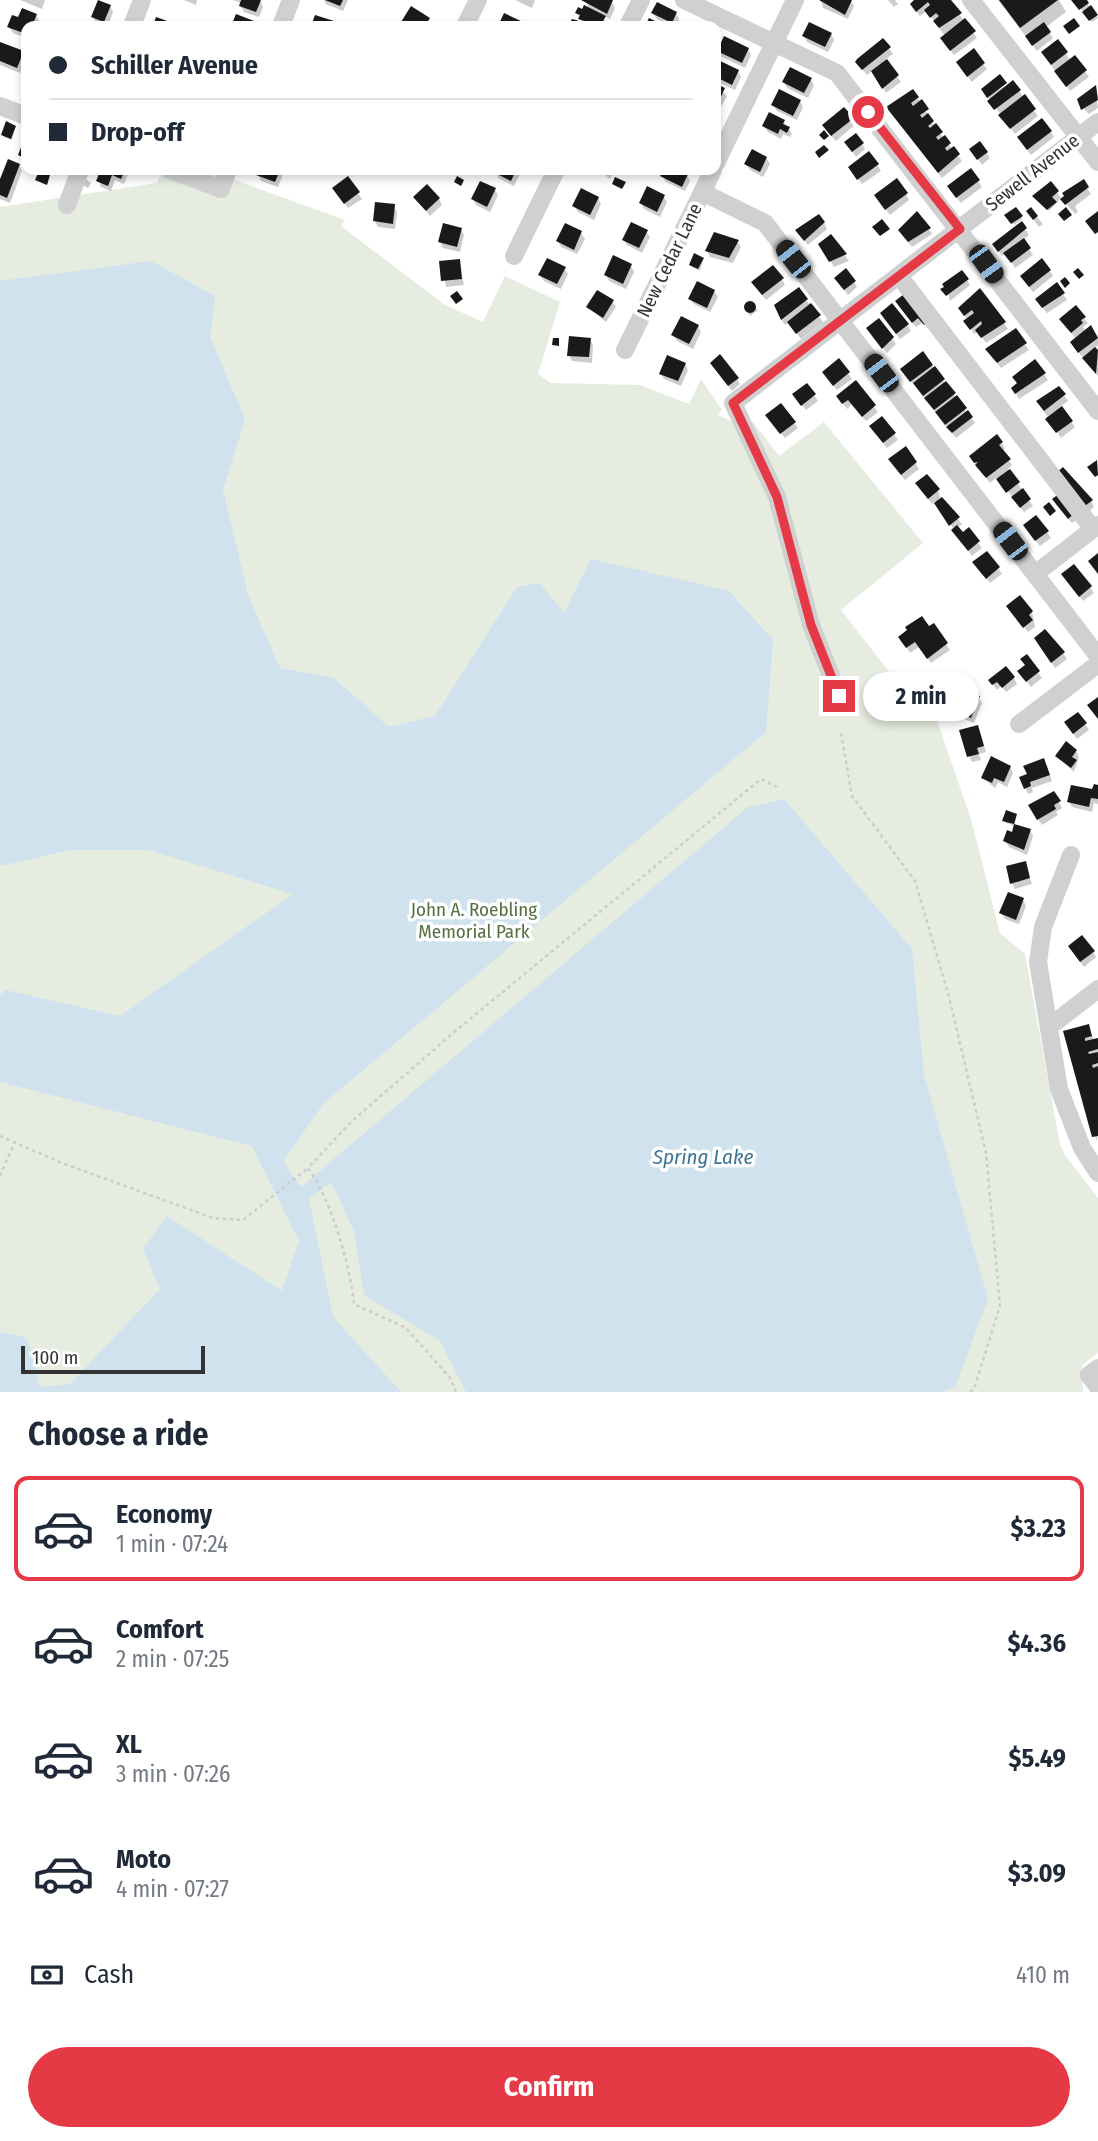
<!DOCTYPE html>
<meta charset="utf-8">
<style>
:root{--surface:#fff;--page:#f6f6f7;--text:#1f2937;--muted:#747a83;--line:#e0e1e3;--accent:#e63946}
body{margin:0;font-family:"Fira Sans Condensed",sans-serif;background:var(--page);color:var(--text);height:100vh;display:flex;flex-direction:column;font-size:26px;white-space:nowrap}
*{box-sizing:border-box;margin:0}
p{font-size:23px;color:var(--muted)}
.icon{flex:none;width:38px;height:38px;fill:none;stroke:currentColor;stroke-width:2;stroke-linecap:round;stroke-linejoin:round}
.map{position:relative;height:1392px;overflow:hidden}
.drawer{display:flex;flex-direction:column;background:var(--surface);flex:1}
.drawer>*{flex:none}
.top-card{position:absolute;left:21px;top:21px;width:700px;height:154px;border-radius:14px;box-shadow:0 4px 10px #0003;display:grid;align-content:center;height:154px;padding:0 28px;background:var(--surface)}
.scale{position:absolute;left:21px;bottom:18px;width:184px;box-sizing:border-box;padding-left:7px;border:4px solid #333;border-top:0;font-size:19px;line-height:24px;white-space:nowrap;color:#333;-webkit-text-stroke:5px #fff;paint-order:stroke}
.end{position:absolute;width:32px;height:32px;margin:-16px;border:9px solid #e63946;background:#fff;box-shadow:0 0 0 4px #fff}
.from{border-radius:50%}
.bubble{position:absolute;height:49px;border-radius:24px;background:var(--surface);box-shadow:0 4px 10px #0003;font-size:23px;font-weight:700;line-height:49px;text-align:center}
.car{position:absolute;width:21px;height:42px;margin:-21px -10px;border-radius:9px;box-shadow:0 0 5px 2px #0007;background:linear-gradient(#222 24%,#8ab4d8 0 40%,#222 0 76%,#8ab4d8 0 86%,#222 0)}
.top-card b{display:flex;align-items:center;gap:24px;height:66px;font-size:26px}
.top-card b+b{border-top:2px solid var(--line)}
.top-card i{width:18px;height:18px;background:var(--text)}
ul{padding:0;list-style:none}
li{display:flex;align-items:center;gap:21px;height:105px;margin:0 14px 10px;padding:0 14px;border:4px solid transparent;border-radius:14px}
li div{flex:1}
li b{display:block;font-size:26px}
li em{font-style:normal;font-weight:700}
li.selected{border-color:var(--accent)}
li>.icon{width:63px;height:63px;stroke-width:1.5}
h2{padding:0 28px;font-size:32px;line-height:84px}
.pay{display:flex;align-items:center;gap:18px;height:77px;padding:0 28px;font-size:26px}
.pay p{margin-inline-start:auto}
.action{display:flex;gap:14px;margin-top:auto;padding:14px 28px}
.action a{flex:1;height:80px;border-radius:42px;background:var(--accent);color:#fff;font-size:28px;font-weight:700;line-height:80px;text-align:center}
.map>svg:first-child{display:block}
</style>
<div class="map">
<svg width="1098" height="1392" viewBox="0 0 1098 1392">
<rect width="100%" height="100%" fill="#fff"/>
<path fill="#e6ecdf" d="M162,172L178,180L218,174L345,220L341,226L445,305L483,322L505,276L560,302L538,374L551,383L640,385L689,404L701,379L722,410L718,415L731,421L741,431L753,422L779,456L824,422L923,543L841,610L925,718L934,712L971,819L1000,933L1025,954L1060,1144L1065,1155L1098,1198V1353L1082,1365L1083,1392H0V207L157,183Z"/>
<path fill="#cfe2ee" d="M151,261L215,296L210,337L245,419L223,490L248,595L280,668L334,678L389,727L435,716L517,587L540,583L564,613L591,559L729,591L773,640L766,732L324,1103L283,1161L301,1187L748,807L784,799L912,949L924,1075L988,1299L955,1387L941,1392H466L440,1341L364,1295L354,1231L331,1182L309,1199L333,1317L401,1392H0V1332L27,1338L40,1387L70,1384L160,1289L143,1249L167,1216L282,1291L299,1241L252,1146L0,1082V995L5,990L120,1016L293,894L148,850H71L0,866V281Z"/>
<path fill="#0003" d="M20,0H45L42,9Z
M184,0H197L196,5Z
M232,0H240L242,4L243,0L260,1L263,7L259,17L244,12L239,2Z
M324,0H348L343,11L326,4Z
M515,0H535L532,8Z
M585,0L612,2L615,8L610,19L604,16L606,26H584L577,13L590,10Z
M821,0H850L854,6L848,19L823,8Z
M888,0H895L898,4L894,7Z
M916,0H949L977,38L954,55L945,44V36L927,11L920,16L915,10Z
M998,0H1059L1066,12L1046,27L1053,38L1037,51Z
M1073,0H1085L1098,18L1092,22Z
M110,6L113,12L108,26L96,23L93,17Z
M653,13H676L679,19L676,26H671L657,19Z
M36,15L39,21L37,26H26V38L13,33L9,27L19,20Z
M428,19L431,26H405L403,22Z
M831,34L834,40L828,52L807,42L804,36Z
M883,40L893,54L885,60L901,82L886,93L873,70L867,75L861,68Z
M0,44L22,53L26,59L20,73L0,65Z
M748,49L751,55L745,68L722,57L719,51Z
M973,51L987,69L972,82L961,68Z
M1066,53L1070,61L1075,57L1089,77L1070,91L1046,58Z
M716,61L738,71L741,77L735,90L716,81Z
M811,80L814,85L808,98L787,88L784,82Z
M1013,83L1038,116L1015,134L986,95Z
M716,86L727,96L719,111L716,109Z
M1095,87L1098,108L1089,114L1078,103Z
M918,98L935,127L962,161L942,178L892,113Z
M800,101L803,107L797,120L777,111L773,105Z
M852,119L855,125L836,141L827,131Z
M783,121L792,134L790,137L783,134L781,139L768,132L764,126Z
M15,127L12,140L4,137L3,135Z
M1051,132L1054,137L1031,155L1022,143Z
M846,143L862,144L865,149L856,157Z
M980,143L990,158L982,165L975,155Z
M766,158L770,164L763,177L750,170L746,164Z
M19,165L22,171L10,203L0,199V184Z
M877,165L881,171L862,184L854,173Z
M96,170H126L128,174L124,184L115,180L111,191L101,187Z
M260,170H285L278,187L261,181L258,175Z
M438,170H457V173L439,172Z
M496,170H522L514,186L498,178Z
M599,170H614L610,179Z
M665,170H675L687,175L690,181L685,191L666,182L662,176Z
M86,179L91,183L88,188L83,185Z
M348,179L362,199L348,208L338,194Z
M978,181L982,187L961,203L952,192Z
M1083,182L1091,194L1075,206L1078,212L1075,214L1062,199Z
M1050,183L1061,198L1049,211L1036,198Z
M495,190L498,195L490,212L476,205L473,199Z
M906,194L909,200L890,215L880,202Z
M663,196L667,202L660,217L644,209L641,203Z
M415,198L439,199L442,205L430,216Z
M598,198L601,204L594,220L578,212L574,206Z
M394,206L397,212L395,229L378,227L375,221Z
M1015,209L1022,219L1014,225L1007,216Z
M1028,212L1037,217L1043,224L1039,227Z
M824,223L827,229L808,245L801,236Z
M1021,224L1029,235L1023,240L1033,255L1015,268L1006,253L1002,256L998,250Z
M461,229L464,235L460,252L443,248L440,242Z
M929,229L932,234L912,247L903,236Z
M646,231L650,237L642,253L627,245L624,240Z
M581,233L585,239L577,254L561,247L558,241Z
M830,236L849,261L834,267L820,244Z
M737,241L741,247L733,263L710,257L707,251Z
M703,259L700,271L692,267L691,265Z
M459,261L464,285L446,287L441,262Z
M631,266L634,272L626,289L609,281L606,275Z
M564,268L568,274L561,289L544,281L540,275Z
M1050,271L1053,276L1033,292L1025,282Z
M782,279L785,285L766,300L757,288Z
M967,280L970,285L950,301L946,287Z
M854,282L857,287L848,295L839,284Z
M1056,284L1067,300L1047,313L1040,305Z
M798,289L823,322L801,339L789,322L785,325L778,314Z
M714,291L718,297L710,312L694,304L690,299Z
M980,291L1008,329L986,343L978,332L974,334L964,314Z
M908,293L922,323L916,327L900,307Z
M612,301L616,307L606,322L588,307Z
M750,303L758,310L750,316L745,308Z
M1084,318L1088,323L1083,327L1086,332L1091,328L1098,337V346L1094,348L1098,353V376L1075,348L1076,339L1065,325Z
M885,319L907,325L911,331L900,339Z
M698,326L701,332L693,349L677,341L673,335Z
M1015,331L1029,350L1001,368L991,355Z
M872,334L892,338L896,344L887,353Z
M590,339L593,345L592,363L572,361L569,355Z
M1035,361L1048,380L1019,399L1013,389Z
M685,364L688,370L681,386L664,379L661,374Z
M932,366L975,423L956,438L906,375Z
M715,369L737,379L740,384L732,391Z
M848,373L852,379L837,390L827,378Z
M856,383L878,412L866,421L852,404L847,409L842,402Z
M1059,388L1068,401L1060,407L1075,427L1061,438L1041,407Z
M814,395L818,401L806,410L798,400Z
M771,421L794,423L798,428L785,438Z
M875,432L894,434L898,440L887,448Z
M1002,443L1005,449L1002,451L1012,465L1008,469L1033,506L1024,512L997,477L990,483L974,462Z
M905,448L919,469L905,480L894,466Z
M1061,480L1091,501L1094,507L1087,513Z
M921,490H938L940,497L962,524L957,528L962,534L968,529L982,548L972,556L935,501L932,504Z
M1058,506L1079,518L1072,523Z
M1028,531L1047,532L1051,538L1040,546Z
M987,553L1002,574L990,583L978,568Z
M1066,580L1090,587L1094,593L1083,601Z
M1012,612H1032L1035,627L1028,632Z
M933,625L950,650L931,663L919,647L910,653L904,643Z
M1039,644L1063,653L1067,659L1055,668Z
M1026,656L1042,678L1031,687L1023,677Z
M1014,678L1017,684L1006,692L1001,686L997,690L990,681Z
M978,697L982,703L974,723L959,717L956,711Z
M1085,724L1089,730L1077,739L1069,728Z
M980,732L986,752L979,754L981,760L972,762L969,756Z
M1076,751L1079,757L1074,772L1057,756Z
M1047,766L1052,781L1032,788L1033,792L1028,794L1021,778Z
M1010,767L1013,773L1007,787L998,782L995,788L983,778Z
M1098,787V804L1094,803L1092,812L1072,807L1069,802Z
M1054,793L1062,808L1056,812L1058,815L1042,825L1030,806Z
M1016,815L1015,825L1030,830L1033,836L1027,855L1009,847L1005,841L1013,834L1016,826L1006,823L1004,820Z
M1025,863L1032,884L1015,889L1012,883Z
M1023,900L1026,906L1019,924L1005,919L1001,913Z
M1073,952H1093L1096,957L1084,967Z
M1088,1026L1094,1040L1098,1039L1097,1142L1065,1032Z"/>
<path fill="#1a1a1a" d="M98,0L111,5L104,22L91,17Z
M241,0H261L256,12L239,6Z
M325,0H343L340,6Z
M581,0H613L607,14Z
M819,0H852L845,15Z
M914,0H951L962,13L939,28L933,21L939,16L936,13L930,18L924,10L930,5L928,2L916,12L910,4Z
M999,0H1058L1020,28Z
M1071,0H1087L1089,3L1079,10Z
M657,2L677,12L672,23L651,13Z
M584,5L606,16L600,26L578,19L580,15L575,13L578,7L582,9Z
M1091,5L1098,15L1089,21L1082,12Z
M411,6L430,18L425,26H408L401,22Z
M22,8L37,14L32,26H26V34L7,27L12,15L18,17Z
M504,13L523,22L521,26H498Z
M236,14L254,21L251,26H231Z
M315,15L334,21L332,26H311Z
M156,17L173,23L172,26H153Z
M649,18L665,26H645Z
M965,18L976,31L950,51L940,38Z
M1074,18L1080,26L1069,34L1063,26Z
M572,19L576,20L590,26H568Z
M809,22L832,33L825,47L802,36Z
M1044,22L1051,32L1032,46L1025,36Z
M724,36L749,48L742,63L717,51Z
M883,38L891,47L862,70L855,62L857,59Z
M1058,39L1068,52L1051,65L1041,52Z
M0,42L24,51L17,68L0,61Z
M974,48L985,63L967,77L956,62Z
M1075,55L1087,70L1066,87L1054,71Z
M716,59L739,70L732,85L716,77Z
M887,59L899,75L882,89L871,71Z
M790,67L812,78L804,93L782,82Z
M1000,74L1007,83L987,98L981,89Z
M1013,80L1021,90L994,110L987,101Z
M716,84L725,88L716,107Z
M1096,85L1098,100L1081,110L1077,99Z
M779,89L801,100L793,116L771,105Z
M913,89L919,97L911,103L913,106L922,99L929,109L920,115L922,118L928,113L934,121L928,126L930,128L936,123L943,132L936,137L938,140L945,135L951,143L945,148L947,151L954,146L960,154L938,173L886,107Z
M1025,94L1036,109L1010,129L998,115Z
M844,107L854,118L831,136L822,125Z
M769,112L785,120L783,124L790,127L787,133L780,129L778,134L762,126Z
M1042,118L1052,131L1027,150L1017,137Z
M6,121L16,126L11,139L1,135Z
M824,130L829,136L824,140L819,135Z
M856,133L864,143L852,152L844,142Z
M26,134V159L18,155Z
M980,141L988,152L977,160L969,149Z
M824,145L829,150L819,158L815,152Z
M752,149L767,157L760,172L744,164Z
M869,151L879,164L857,180L848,167Z
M8,159L20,164L7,198L0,195V179Z
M971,168L980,180L956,198L947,186Z
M94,170H125L121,179L112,175L108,186L96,181L99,174Z
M258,170H280L275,182L256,175Z
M494,170H516L511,181L493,172Z
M663,170H679L688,174L682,187L660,176Z
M39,171L50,175L47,185L35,180Z
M348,176L360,192L344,204L332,188Z
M457,176L464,180L461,186L454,182Z
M615,177L626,182L622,189L612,184Z
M897,178L908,193L885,210L874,195Z
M1084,179L1089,187L1065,205L1060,199L1064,196L1062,193Z
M480,181L496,188L487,207L471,199Z
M1051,181L1059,191L1052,197L1057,202L1047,210L1032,196Z
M427,184L440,198L426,211L413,197Z
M647,186L665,195L657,212L639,203Z
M581,188L599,197L590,215L572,206Z
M375,202L395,204L393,224L373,221Z
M1016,207L1023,216L1011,224L1004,215Z
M1031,207L1038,216L1033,220L1026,211Z
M1066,207L1072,215L1064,221L1058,214Z
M917,211L931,228L908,242L898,230Z
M1098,211V232L1095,234L1085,221Z
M819,214L825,222L804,241L795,230Z
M882,219L890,229L880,236L872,227Z
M1022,221L1027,228L998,252L992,244Z
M631,222L648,230L639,248L622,240Z
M443,223L462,228L457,247L438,242Z
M565,223L582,231L574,250L556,241Z
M714,232L739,240L729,258L705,251Z
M831,234L847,254L829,262L818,244Z
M1024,238L1031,248L1011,263L1003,253Z
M694,253L704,258L698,269L689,265Z
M613,255L632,264L623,284L604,275Z
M547,258L566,267L557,284L538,275Z
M1042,258L1051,270L1029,287L1020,276Z
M460,259L462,279L441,281L439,261Z
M773,265L784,278L762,295L751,282Z
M846,268L856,281L844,290L834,278Z
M1078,268L1084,275L1079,279L1073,272Z
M962,270L969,279L946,296L940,289L944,287L942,284Z
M1065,277L1070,283L1065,288L1060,281Z
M697,281L715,290L707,308L688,299Z
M1057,282L1065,293L1042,308L1035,299Z
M799,287L808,299L781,320L774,305Z
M980,288L1006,322L981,338L975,330L982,324L981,321L970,330L963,321L974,313L972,310L964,316L958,308Z
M597,290L614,300L603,318L586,307Z
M457,291L463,299L456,304L450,296Z
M908,291L931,320L924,325L918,318L912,323L895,301Z
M744 307a6 6 0 1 1 12 0a6 6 0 1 1-12 0Z
M811,303L821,315L796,334L787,322Z
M892,303L909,324L896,334L880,313Z
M1076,305L1086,317L1081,320L1083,323L1071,333L1059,319Z
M681,316L699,325L689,344L671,335Z
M879,318L894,337L882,349L866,328Z
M1091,325L1098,338L1078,353L1070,342Z
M1016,328L1027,343L997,363L985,349Z
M569,336L591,338L589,357L567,356Z
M553,338H559V346L552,345Z
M1095,347L1098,350L1096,374L1082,358Z
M923,351L933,365L910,382L900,369Z
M720,354L739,378L728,386L710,363Z
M667,355L686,363L678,381L659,374Z
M839,358L850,372L833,386L822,372Z
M1035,359L1046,373L1015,394L1011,388L1017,383L1012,377Z
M935,366L945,379L923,396L913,383Z
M856,380L876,405L862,417L848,400L842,404L836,396Z
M946,381L956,393L934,410L924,398Z
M807,383L816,394L801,406L792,394Z
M1059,386L1066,394L1044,411L1036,401Z
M957,395L967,408L945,425L935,412Z
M781,403L796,422L780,434L765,415Z
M1062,406L1073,421L1056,433L1045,419Z
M968,410L973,417L952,433L946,427Z
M882,416L896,433L883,443L869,426Z
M997,434L1003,442L999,445L1011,459L986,478L975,465L978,462L974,463L969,456Z
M906,446L917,462L901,475L888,459Z
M1097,460L1098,475L1095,477L1087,467Z
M1063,467L1093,500L1082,508L1055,474Z
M1010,469L1020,482L1006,493L996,479Z
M927,474L940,489L928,499L915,483Z
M1023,488L1031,499L1020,508L1011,497Z
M1063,491L1077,511L1068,519L1052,499Z
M942,497L960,517L949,526L934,503Z
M1049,502L1056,511L1050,516L1043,507Z
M1036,515L1049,531L1035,541L1023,525Z
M957,525L963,532L969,527L980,541L968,551L951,530Z
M987,551L1000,567L986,579L972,562Z
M1098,553V574L1088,561Z
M1074,564L1092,586L1079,597L1061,574Z
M1020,595L1033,611L1029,615L1033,620L1023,628L1006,606Z
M922,616L929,626L934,623L948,643L927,659L915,642L906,648L898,637L907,630L905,627Z
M1045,629L1065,652L1051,663L1034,638Z
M1027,654L1040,671L1026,682L1017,671L1025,665L1020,659Z
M1006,666L1015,677L1002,688L997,682L992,685L988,680Z
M962,689L980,696L971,718L954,711Z
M1098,697V719L1087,705Z
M1078,712L1087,723L1073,734L1064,722Z
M978,725L984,746L977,748L979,754L967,757L959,730Z
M1066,741L1077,750L1072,757L1077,760L1071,768L1055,756Z
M991,756L1011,766L1004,782L994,778L992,783L981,778Z
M1044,758L1050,775L1030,782L1031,786L1024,789L1019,777L1027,774L1023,766Z
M1094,784L1098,785V799L1091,798L1089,807L1067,802L1071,785L1092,789Z
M1054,791L1061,801L1054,805L1056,809L1037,820L1028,805Z
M1006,810L1017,814L1014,824L1002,821Z
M1014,824L1031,829L1024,850L1003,841L1007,830L1012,832Z
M1026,861L1030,878L1010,884L1006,866Z
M1008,892L1024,898L1016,920L999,913Z
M1082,935L1095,951L1080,962L1068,946Z
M1089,1024L1092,1036L1085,1038V1041L1098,1038V1049L1088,1052L1089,1054L1098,1052V1063L1092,1065L1093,1068L1098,1066V1136L1092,1137L1063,1031Z"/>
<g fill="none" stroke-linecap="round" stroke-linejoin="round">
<path stroke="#cdcdcd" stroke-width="2.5" stroke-dasharray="3.5 3.5" stroke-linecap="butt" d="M841,733L852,796L915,881L949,997L986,1153L1000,1306L974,1389L970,1392
M0,1136L62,1163L213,1218L243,1220L308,1168
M0,1176L15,1141
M456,1392L450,1378L406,1328L354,1304C350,1265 331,1199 308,1168L351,1122L453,1033L761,779L777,787"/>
<path stroke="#d0d0d0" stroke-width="18" d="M684,0L837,73L1098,411
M971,0L1098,162
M132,26L142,0
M281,26L291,0
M465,26L478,0
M628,26L641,0
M0,106L26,116
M716,163L795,0
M170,170L221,189L228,170
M702,192L765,223L1098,656
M67,205L80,170
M514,256L556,170
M899,276L1093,529
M625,350L713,170
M1035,574L1098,525
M839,696L811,625L777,497L733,403L1098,122
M1019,724L1098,664
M1071,855L1043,927L1038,962L1059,1089L1082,1148L1098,1173
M1049,1027L1098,989
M1098,1368L1089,1375L1098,1387"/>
</g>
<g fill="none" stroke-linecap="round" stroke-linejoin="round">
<path stroke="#e63946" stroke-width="9" d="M839,696L811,625L777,497L733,403L960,229L868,112"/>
</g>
<g text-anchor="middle" stroke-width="7" stroke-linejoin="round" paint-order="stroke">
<g font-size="19" fill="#333" stroke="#fff">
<text transform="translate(1032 172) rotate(-38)" y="7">Sewell Avenue</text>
<text transform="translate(669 260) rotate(-64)" y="7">New Cedar Lane</text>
</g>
<g font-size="19" fill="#56703f" stroke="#fff">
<text x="474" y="916">John A. Roebling<tspan x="474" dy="22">Memorial Park</tspan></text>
</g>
<g font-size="21" font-style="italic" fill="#3f7597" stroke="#fff">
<text x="703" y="1164">Spring Lake</text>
</g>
</g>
</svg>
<div class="scale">100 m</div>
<i class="end from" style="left:868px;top:112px"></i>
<i class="end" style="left:839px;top:696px"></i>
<div class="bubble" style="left:863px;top:672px;width:116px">2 min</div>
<i class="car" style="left:793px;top:259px;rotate:322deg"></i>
<i class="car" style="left:986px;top:264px;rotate:144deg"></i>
<i class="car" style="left:881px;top:373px;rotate:323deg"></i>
<i class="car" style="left:1010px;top:541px;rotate:323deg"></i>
<div class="top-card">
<b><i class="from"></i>Schiller Avenue</b>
<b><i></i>Drop-off</b>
</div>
</div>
<section class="drawer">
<h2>Choose a ride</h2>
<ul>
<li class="selected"><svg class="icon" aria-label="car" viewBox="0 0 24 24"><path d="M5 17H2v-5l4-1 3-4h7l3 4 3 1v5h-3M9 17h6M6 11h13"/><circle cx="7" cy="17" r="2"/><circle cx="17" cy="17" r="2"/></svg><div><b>Economy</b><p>1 min · 07:24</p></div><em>$3.23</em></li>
<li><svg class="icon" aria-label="car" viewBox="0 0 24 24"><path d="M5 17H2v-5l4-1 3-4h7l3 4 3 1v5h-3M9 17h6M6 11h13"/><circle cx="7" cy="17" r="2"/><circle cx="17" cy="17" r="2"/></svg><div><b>Comfort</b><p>2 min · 07:25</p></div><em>$4.36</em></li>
<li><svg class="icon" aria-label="car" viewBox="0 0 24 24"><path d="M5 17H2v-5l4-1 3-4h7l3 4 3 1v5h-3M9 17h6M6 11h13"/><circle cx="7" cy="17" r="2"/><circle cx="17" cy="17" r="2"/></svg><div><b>XL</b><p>3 min · 07:26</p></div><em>$5.49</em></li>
<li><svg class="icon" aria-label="car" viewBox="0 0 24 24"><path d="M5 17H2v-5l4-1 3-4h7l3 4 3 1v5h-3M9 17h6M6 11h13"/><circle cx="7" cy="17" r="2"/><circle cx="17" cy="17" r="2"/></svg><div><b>Moto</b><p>4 min · 07:27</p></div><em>$3.09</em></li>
</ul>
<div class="pay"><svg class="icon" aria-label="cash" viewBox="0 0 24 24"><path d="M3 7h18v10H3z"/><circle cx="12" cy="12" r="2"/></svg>Cash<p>410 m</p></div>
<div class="action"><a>Confirm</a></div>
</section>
